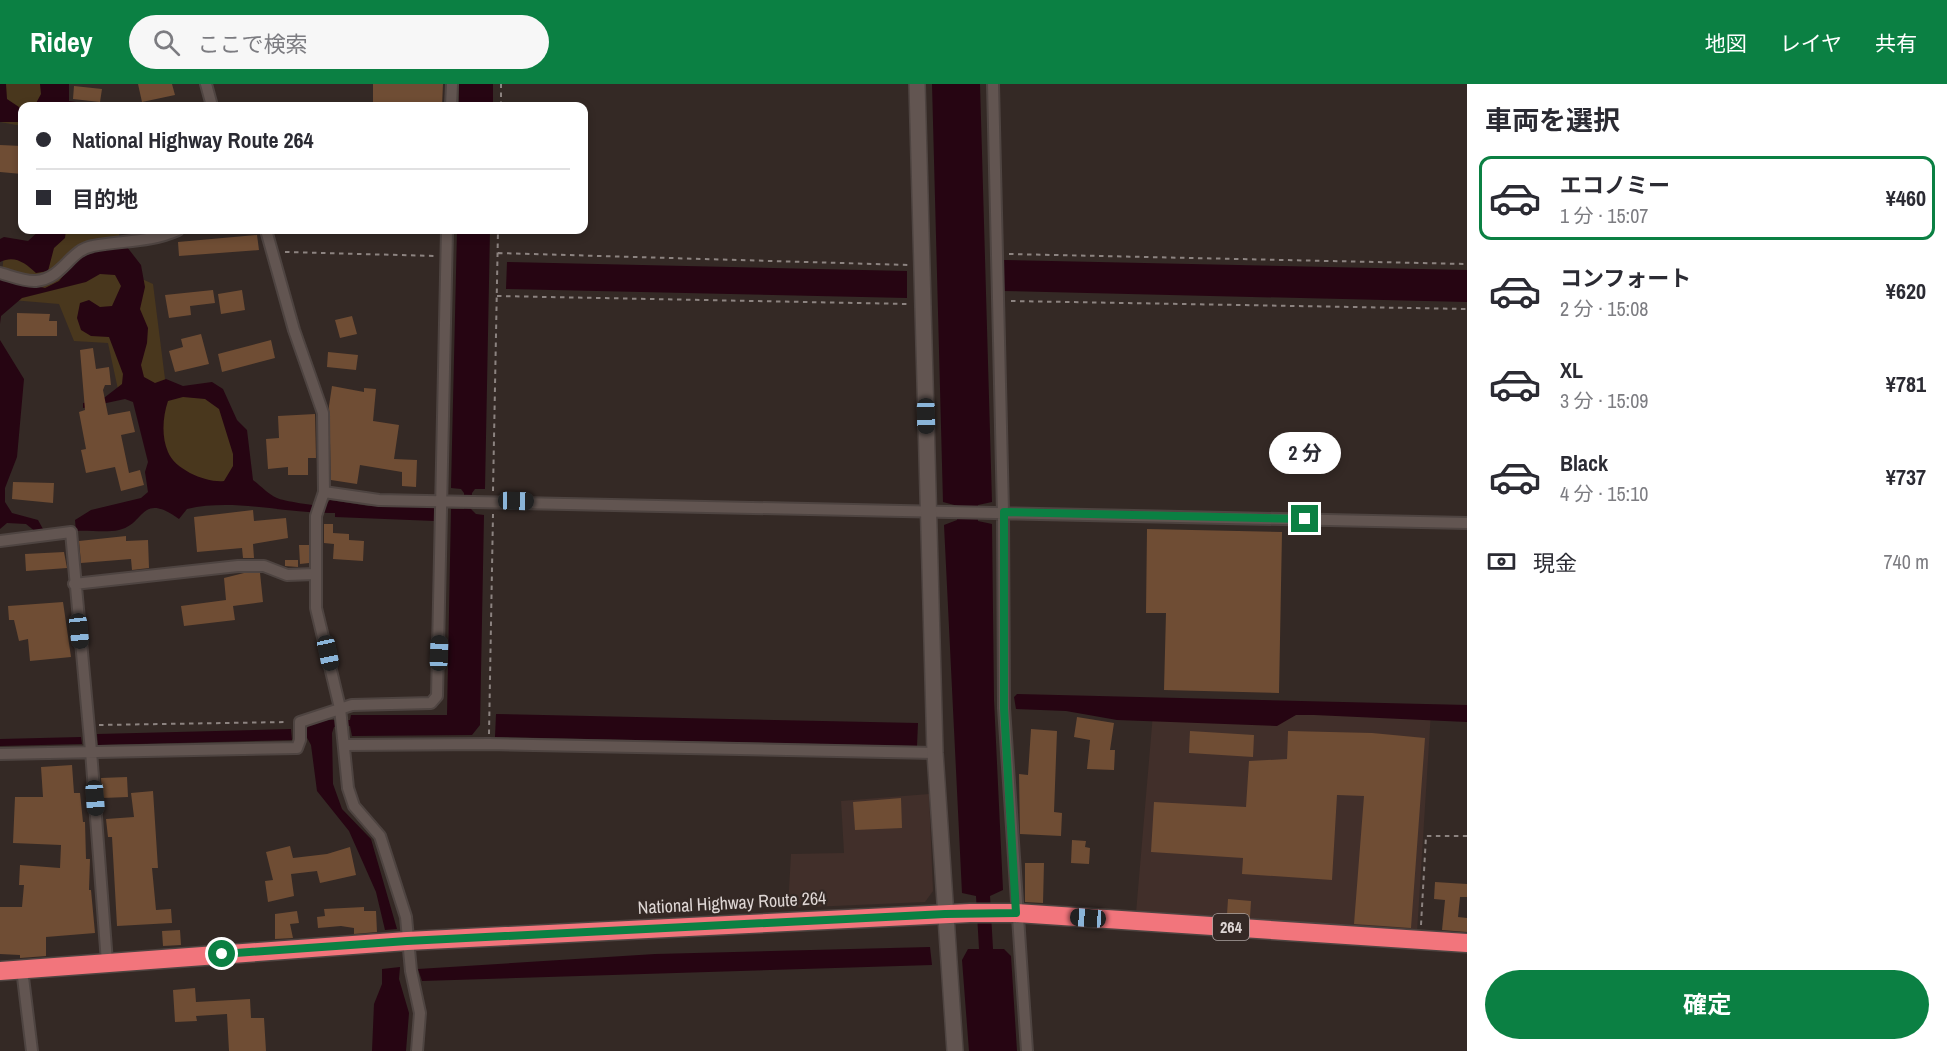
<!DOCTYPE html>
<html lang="ja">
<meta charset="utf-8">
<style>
:root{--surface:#fff;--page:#f7f7f7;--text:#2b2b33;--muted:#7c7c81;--line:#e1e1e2;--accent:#0b8043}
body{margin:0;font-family:"Archivo Narrow","Noto Sans JP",sans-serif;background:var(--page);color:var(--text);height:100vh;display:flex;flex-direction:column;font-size:22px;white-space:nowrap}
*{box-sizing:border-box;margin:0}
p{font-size:20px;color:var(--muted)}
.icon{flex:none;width:33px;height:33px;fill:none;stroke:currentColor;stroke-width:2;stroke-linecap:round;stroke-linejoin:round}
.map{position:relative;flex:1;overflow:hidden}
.sheet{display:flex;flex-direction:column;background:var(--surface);width:480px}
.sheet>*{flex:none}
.guide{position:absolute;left:18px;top:18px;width:570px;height:132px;border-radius:12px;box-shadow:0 3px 9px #0003;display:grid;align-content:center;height:132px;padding:0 18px;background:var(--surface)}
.end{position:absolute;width:27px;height:27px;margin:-14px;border:8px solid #0b8043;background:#fff;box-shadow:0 0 0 3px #fff}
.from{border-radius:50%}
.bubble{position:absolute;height:42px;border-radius:21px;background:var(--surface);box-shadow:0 3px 9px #0003;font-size:20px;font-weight:700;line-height:42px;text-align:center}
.car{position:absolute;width:18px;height:36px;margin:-18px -9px;border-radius:8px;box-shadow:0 0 4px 2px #0007;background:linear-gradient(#222 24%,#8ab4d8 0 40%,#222 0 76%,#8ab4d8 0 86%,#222 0)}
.guide b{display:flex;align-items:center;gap:21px;height:57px;font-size:22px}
.guide b+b{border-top:2px solid var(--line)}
.guide i{width:15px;height:15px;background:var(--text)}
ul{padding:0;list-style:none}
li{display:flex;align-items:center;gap:18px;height:84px;margin:0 12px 9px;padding:0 6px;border:3px solid transparent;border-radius:12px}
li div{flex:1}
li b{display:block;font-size:22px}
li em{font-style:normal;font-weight:700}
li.on{border-color:var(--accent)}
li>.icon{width:54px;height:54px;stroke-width:1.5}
h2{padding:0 18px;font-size:27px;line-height:72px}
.pay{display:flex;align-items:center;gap:15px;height:66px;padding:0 18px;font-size:22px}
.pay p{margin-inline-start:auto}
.action{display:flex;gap:12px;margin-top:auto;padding:12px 18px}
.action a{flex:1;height:69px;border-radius:36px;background:var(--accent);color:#fff;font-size:24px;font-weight:700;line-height:69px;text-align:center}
header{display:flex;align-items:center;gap:36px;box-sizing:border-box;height:84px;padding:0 30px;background:var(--accent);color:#fff}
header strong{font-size:28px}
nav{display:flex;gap:33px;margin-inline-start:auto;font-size:21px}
.search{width:420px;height:54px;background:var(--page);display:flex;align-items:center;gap:15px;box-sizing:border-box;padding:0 21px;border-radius:33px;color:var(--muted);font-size:22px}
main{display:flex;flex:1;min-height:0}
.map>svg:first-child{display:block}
</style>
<header>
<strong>Ridey</strong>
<div class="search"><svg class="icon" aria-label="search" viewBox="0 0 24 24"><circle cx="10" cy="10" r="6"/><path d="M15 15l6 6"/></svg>ここで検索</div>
<nav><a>地図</a><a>レイヤ</a><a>共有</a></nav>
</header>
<main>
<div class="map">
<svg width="1467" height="967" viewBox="0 0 1467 967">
<rect width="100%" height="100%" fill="#342925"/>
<path fill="#412f2a" d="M1154,618L1431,628L1417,849L1136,829Z
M929,710L933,807L925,818L788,824L791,770L844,769L841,717Z"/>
<path fill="#49371d" d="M0,0H57V22H22V42L0,38Z
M49,146H119L120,185L153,200L166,303L222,316L250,417L157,418L138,312L119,310L108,259L74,257L59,220L0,215L5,156L47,164Z"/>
<path fill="#260512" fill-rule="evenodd" d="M0,0H6L7,15L22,25V38H0Z
M40,0H69V17L105,22L189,18L196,22H67L63,20L30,22L35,21L41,10Z
M459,0H493V22H459Z
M932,0H980L992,418L978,421V437L992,440L994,616L1003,806L990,812L993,865H1004L1011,872L1017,967H969L962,876L968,865H979L976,812L962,809L944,441L957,436L958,422L943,418Z
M40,146H66L65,154L54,164L48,187L36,189C25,179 15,171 0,178V155L4,153L28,157Z
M457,146H490L485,405H475L472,409L471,425L476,430L484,431L480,641L472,651L352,652L350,642L334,643L332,649L333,700L342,725L371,755L397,845L385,846L376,808L349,747L317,707L311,661L305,650L308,642L327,636H350L351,631H447L451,425H464V409L461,405L451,404Z
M121,162L127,163L141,181L145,203L140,225L148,244L147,259L141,281L144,293L155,299L166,295L183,302L212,298L223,305L237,336L247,346L253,396C261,402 268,410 277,414C282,417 317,422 324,422L330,416L369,422L429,421L435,425V437L335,433V429C285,430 236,414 187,425L179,435C140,407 146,440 119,446C106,449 89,446 76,447L75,436L91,426L141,414L148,408L145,388L148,378L133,318L125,315L83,324V319L100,317L122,300L123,290L109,253L91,252L81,246L77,234L80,219L89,216L100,223L112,222L121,202L115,191L100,190L86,198L22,214L1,232L0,240V194L45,204L59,197L75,177L89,169ZM183,313L205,315L219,325L233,370V382L224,397C207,399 175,386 168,368C161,352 163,332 168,317Z
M1004,176L1467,186V218L1003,207Z
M507,178L907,187V214L506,205Z
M0,256L24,295L17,373L5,404V418L12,429L38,436L43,445L36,448L26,440L7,439L0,445Z
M1017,610L1467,621V638L1314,631H1296L1277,642L1117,636L1066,627L1016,625L1014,613Z
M496,630L918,639L917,662L495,653Z
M291,645L292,656L98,661L97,650Z
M81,653L82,660L0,662V655Z
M930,863L932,881L422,897L418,885L655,870Z
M400,883L399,895L409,929L406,967H372L374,920L382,900V885Z"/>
<path fill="#6f4d34" d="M138,0H172L175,11L142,18Z
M373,0H443L442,22H373Z
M74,2L102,5L100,18L73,15Z
M0,61L22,62V90L0,88Z
M257,151L259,166L179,172L178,158Z
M213,206L215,219L190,222L191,231L169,234L165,211Z
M242,206L245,226L221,230L218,210Z
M17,229L50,230L49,237H57V252H17Z
M352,232L357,250L340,254L335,236Z
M201,250L209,280L175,288L169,267L183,263L181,255Z
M271,256L275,274L222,288L218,270Z
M93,264L96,285L109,283L111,301H105L103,306L108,331L130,327L135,348L121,351L129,389L140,386L144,401L121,407L115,383L86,389L81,366L86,365L79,328L85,326L80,266Z
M328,268L358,271L356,286L327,283Z
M332,302L364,308V304L376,305L373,337L399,341L394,375L417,376L416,403L402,402V388L360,381L357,400L331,396L329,322Z
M315,330L316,374H308V391H288V383L268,385L266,355L279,354L278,332Z
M13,398L54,399L53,419L12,415Z
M253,426L254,437L286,434L288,454L253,460L254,474H243L242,464L197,468L194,433Z
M324,440H333V449L349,450V456L364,457L363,477L333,475L334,460L324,459Z
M1147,445L1282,448L1279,609L1164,606L1166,529H1146Z
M126,452V457L148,456L149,484L132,486L131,475L81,479L79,457Z
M299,461H309V479L300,480Z
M64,468L67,484L26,487L25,470Z
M285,476H298V483L285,482Z
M244,489H260L263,518L233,522L235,536L184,542L181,522L226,516L224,494Z
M63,518L71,573L30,577L28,555L19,557L14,536H9L8,522Z
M1077,633L1114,639L1110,666H1115L1114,686L1087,685L1090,656L1074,653Z
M1031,645L1057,647L1054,728L1062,729L1061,752L1020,750L1019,690L1028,691Z
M1190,647L1254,651L1253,673L1189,669Z
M1288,647L1372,649L1425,654L1411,844L1354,840L1364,712L1337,711L1332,796L1242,790L1243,774L1151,768L1154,718L1246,723L1249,677L1287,675Z
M72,681L74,709H80L83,738H85L86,775H90L89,806H91L95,849L46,853V872L20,874V871L0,870V823H22L24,801H19L20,781L60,784L61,761L13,759L15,713H43L41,683Z
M127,693L128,713L102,714L101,694Z
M153,707L158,784H152L156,826L171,825L172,839L117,842L112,753H108L106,735L134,733L131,709Z
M901,714L902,744L855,746L853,718Z
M1072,756L1086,757L1085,763L1090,764L1089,780L1071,779Z
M290,762L293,774L327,770L350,763L356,791L320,799L317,787L291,790L294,812L268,818L265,797L273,796L266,768Z
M1025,779H1044L1043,819L1025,818Z
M1435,798L1467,800V813H1460L1458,833L1467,834V848L1442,846L1445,816L1434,815Z
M1228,815L1251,817L1250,833L1227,831Z
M364,823V827H376L377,848L354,850V844L341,842L318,844L317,833L325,832L324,825Z
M297,827L299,839L290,840L293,854L275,855V830Z
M180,846L181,861L163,862L162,847Z
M195,904L196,918L250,915L251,934H264L266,967H229L227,930L196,932L197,937L175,938L173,906Z"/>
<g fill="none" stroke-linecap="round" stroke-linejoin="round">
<defs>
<path id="street" d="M206,0L212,22
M993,0L1003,428L1004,624L1027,967
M451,22L452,0
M266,146L294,246L323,329L324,408L316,432V524L340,624L348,704L354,722L380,752L406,833L411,887L420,929L417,967
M0,189C11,192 25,198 36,197C64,194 69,166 93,162C123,156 149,159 178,146
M324,408L379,416L1467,439
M0,457L71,448L91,667L107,878
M74,500L238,482H264L287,491L315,490
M345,661L489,660L935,669
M0,670L297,664L300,656V638L352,621L431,619L437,612L447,146
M22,885L32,967"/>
<path id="secondary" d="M917,0L935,669L955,967"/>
<path id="highway" d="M0,887L407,857L970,829H1016L1467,859"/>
</defs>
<use href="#street" stroke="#4e4441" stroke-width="14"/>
<use href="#secondary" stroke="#4e4441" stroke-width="18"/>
<use href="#highway" stroke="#4e4441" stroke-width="21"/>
<path stroke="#8c8380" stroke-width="2" stroke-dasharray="4.5 4.5" stroke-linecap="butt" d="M501,22V0
M285,168L436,172
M498,169L909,181
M1009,170L1467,180
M497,212L908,220
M1011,217L1467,225
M493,407L498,146
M99,641L288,638
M489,650L493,430
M1421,841L1426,752H1467"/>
<use href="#street" stroke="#625551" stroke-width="10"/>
<use href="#secondary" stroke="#625551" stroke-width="15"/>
<use href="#highway" stroke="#f2757c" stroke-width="18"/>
</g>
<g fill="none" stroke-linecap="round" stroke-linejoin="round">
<path stroke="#0b8043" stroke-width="8" d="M222,870L407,857L945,830L1016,829L1004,624V428L1305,435"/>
</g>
<g text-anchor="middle" stroke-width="4.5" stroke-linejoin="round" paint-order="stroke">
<rect fill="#342925" stroke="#aba2a0" stroke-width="1.5" x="1213" y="830" width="36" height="26" rx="4.5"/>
<g font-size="16" font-weight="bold" fill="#ded6d4">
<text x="1231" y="849">264</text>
</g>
<g font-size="18" fill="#ded6d4" stroke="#342925">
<text transform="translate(732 819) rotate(-3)" y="6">National Highway Route 264</text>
</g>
</g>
</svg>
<i class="end from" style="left:222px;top:870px"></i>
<i class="end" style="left:1305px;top:435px"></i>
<div class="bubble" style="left:1269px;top:348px;width:72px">2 分</div>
<i class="car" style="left:926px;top:332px;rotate:179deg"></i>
<i class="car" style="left:516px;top:417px;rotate:91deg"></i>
<i class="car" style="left:79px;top:547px;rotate:174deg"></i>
<i class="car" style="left:328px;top:569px;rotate:168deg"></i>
<i class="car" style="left:439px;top:569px;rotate:2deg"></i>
<i class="car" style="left:95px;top:714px;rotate:176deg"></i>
<i class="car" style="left:1088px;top:834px;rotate:274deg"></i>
<div class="guide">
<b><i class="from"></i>National Highway Route 264</b>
<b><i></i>目的地</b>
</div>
</div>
<section class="sheet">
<h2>車両を選択</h2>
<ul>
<li class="on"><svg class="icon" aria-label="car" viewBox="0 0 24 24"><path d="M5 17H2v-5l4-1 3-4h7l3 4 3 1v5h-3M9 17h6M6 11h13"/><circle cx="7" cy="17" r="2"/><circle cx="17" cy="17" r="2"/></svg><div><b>エコノミー</b><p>1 分 · 15:07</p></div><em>¥460</em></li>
<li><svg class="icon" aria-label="car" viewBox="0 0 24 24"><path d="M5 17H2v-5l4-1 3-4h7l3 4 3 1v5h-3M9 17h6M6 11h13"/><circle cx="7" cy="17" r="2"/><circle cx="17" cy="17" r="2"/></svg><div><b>コンフォート</b><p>2 分 · 15:08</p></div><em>¥620</em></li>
<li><svg class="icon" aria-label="car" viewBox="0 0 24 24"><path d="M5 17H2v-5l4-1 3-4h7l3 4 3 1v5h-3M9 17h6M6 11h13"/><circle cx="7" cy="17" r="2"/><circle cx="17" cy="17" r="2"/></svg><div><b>XL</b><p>3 分 · 15:09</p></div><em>¥781</em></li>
<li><svg class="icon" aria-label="car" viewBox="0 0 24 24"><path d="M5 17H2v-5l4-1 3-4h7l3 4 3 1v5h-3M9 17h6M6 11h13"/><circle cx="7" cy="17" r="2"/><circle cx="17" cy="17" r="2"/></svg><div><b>Black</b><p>4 分 · 15:10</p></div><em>¥737</em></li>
</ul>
<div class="pay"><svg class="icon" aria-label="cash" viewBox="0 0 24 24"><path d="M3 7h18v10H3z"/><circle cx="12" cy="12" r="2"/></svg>現金<p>740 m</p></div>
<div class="action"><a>確定</a></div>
</section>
</main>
